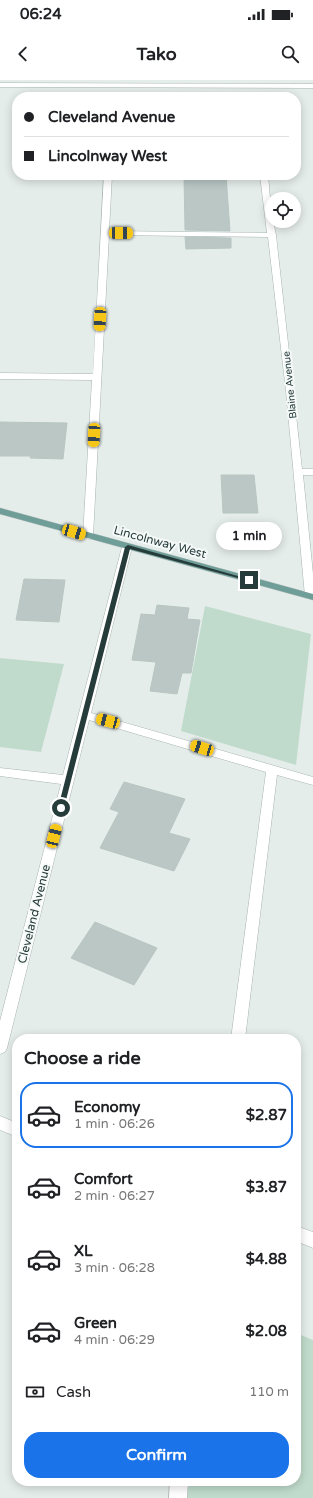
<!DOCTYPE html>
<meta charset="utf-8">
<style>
:root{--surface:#fff;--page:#f2f2f2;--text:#202124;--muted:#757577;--line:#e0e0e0;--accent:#1a73e8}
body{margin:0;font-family:"Varela Round",sans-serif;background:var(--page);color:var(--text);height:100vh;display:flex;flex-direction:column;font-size:15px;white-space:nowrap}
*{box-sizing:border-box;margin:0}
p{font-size:13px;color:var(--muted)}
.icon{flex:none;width:22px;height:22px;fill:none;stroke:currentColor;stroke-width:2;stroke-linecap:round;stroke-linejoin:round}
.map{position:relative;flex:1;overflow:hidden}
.side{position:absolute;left:12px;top:954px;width:289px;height:452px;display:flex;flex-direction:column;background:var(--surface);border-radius:16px;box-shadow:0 2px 10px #0003}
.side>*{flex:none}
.top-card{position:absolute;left:12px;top:12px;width:289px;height:88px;border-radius:16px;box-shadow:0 2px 10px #0003;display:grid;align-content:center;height:88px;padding:0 12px;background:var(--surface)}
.fabs{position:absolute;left:265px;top:112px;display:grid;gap:8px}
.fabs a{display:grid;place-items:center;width:36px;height:36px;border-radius:50%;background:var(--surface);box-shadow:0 2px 10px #0003;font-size:20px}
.end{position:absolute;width:18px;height:18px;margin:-9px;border:5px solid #263c3a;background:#fff;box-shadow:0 0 0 2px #fff}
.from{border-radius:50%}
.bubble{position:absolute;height:28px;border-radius:14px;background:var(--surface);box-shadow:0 2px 10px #0003;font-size:13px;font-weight:700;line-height:28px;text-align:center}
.car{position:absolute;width:12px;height:24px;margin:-12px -6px;border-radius:5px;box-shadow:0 0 3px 1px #0007;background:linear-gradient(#f5c518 24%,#345 0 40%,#f5c518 0 76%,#345 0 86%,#f5c518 0)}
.top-card b{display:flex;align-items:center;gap:14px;height:38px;font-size:15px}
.top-card b+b{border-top:1px solid var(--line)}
.top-card i{width:10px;height:10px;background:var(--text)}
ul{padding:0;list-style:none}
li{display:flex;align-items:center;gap:12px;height:66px;margin:0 8px 6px;padding:0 4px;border:2px solid transparent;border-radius:16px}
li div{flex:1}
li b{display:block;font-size:15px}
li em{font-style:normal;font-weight:700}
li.active{border-color:var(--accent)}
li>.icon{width:36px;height:36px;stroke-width:1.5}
h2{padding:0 12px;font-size:18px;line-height:48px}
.pay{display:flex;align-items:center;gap:10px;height:44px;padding:0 12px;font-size:15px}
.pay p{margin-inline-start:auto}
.action{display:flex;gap:8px;margin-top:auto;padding:8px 12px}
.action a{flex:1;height:46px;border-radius:16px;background:var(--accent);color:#fff;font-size:16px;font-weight:700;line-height:46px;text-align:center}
.status{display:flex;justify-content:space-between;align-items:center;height:28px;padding:0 20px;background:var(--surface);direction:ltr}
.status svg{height:11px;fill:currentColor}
header{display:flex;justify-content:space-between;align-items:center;height:52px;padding:0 12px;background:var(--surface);font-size:18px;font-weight:700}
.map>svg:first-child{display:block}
</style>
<div class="status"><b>06:24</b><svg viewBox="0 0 49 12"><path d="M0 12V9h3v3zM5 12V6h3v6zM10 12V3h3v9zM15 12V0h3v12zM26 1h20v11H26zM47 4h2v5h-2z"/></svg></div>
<header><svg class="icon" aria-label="back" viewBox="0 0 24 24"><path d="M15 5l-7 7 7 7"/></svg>Tako<svg class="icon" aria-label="search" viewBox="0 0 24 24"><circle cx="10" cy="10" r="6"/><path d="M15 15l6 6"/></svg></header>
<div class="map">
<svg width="313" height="1418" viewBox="0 0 313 1418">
<rect width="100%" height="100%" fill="#e5edea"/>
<path fill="#c0dbcc" d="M205,526L311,554L296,685L181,651Z
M0,578L64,584L41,672L0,667Z
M296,1253L313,1260V1418H187L189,1401H296Z"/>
<path fill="#bac7c4" stroke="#b8c6c2" d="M184,95H226L230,151L185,150Z
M185,157L231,158V168L186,169Z
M0,342L67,343L63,379L30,378L31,376H0Z
M221,395H254L258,433H223Z
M24,499L65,500L59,542L16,540Z
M157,525L189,528L187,539L200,540L191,593H182L177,614L150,611L156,582L132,580L141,534L155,535Z
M124,702L185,719L169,753L190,759L174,791L100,768L119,732L110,729Z
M95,842L157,868L134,905L71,878Z"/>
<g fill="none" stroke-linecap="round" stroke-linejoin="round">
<defs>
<path id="minor" d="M0,3L313,4V8L0,7Z
M104,95H112L109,151L267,153L260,95H268L272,141H273L276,155L302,389H313V395H303L313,494V519L306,518L305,516L286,311L268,157L109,155L93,456L92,458L88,459L83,456L92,300L0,299V293L93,294Z
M127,464L132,467L91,633L313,697V705L277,695L245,959H231L266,692L89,640L7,968L5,972L0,974V941L61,704L0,696V688L63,695L122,467Z
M0,1036L17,1043V1057L0,1050Z
M296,1146L313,1152V1168L296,1161Z
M170,1401H188L187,1418H169Z"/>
<path id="major" d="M0,428L313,514V520L0,434Z"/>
</defs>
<use href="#minor" stroke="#a8b4b2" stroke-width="1"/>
<use href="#major" stroke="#c2c8c8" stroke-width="1"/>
<use href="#minor" fill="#fff" fill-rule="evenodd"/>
<use href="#major" fill="#6f9d98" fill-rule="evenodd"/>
</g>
<path fill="#263c3a" d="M128,465L252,500L249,501L130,469L64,728L61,731L58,728L125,467Z"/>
<g text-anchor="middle" stroke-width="4" stroke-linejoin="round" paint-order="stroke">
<g font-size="10" fill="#263c3a" stroke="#f5f9f8">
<text transform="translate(289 305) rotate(-96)" y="4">Blaine Avenue</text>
</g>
<g font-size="12" fill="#263c3a" stroke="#f5f9f8">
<text transform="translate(160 462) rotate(15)" y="4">Lincolnway West</text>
<text transform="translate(34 834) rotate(-76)" y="4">Cleveland Avenue</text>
</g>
</g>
</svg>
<div class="fabs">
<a><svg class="icon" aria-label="locate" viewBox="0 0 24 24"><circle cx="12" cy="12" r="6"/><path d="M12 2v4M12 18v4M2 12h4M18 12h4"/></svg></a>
</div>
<i class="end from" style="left:61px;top:728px"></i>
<i class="end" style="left:249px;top:500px"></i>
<div class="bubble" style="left:216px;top:442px;width:66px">1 min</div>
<i class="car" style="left:121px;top:153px;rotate:91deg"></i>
<i class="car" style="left:100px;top:239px;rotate:183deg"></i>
<i class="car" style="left:94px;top:355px;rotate:183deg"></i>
<i class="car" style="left:74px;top:452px;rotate:106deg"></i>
<i class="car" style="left:108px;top:641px;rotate:285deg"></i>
<i class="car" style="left:202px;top:668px;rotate:287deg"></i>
<i class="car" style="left:54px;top:756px;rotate:14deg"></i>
<div class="top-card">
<b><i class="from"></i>Cleveland Avenue</b>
<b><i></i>Lincolnway West</b>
</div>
<section class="side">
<h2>Choose a ride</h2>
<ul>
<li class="active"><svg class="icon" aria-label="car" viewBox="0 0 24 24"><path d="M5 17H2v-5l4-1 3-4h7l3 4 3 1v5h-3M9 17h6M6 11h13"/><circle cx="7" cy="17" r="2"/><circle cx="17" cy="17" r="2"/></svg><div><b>Economy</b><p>1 min · 06:26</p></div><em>$2.87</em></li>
<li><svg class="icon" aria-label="car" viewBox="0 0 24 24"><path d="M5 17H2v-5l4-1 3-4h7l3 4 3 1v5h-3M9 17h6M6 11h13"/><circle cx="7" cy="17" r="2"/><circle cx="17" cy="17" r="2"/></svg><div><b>Comfort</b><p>2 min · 06:27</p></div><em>$3.87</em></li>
<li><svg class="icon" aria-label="car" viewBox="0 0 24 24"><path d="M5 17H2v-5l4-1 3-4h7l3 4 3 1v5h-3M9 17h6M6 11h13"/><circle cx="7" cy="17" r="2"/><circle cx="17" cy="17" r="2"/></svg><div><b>XL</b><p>3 min · 06:28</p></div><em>$4.88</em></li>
<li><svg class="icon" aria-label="car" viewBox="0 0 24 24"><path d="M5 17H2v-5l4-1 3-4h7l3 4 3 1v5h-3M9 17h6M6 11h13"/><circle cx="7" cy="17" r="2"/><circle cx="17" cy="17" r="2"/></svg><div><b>Green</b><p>4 min · 06:29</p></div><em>$2.08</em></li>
</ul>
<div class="pay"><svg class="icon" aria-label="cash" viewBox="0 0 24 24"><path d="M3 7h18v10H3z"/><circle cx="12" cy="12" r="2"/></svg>Cash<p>110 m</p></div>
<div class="action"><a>Confirm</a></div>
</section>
</div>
